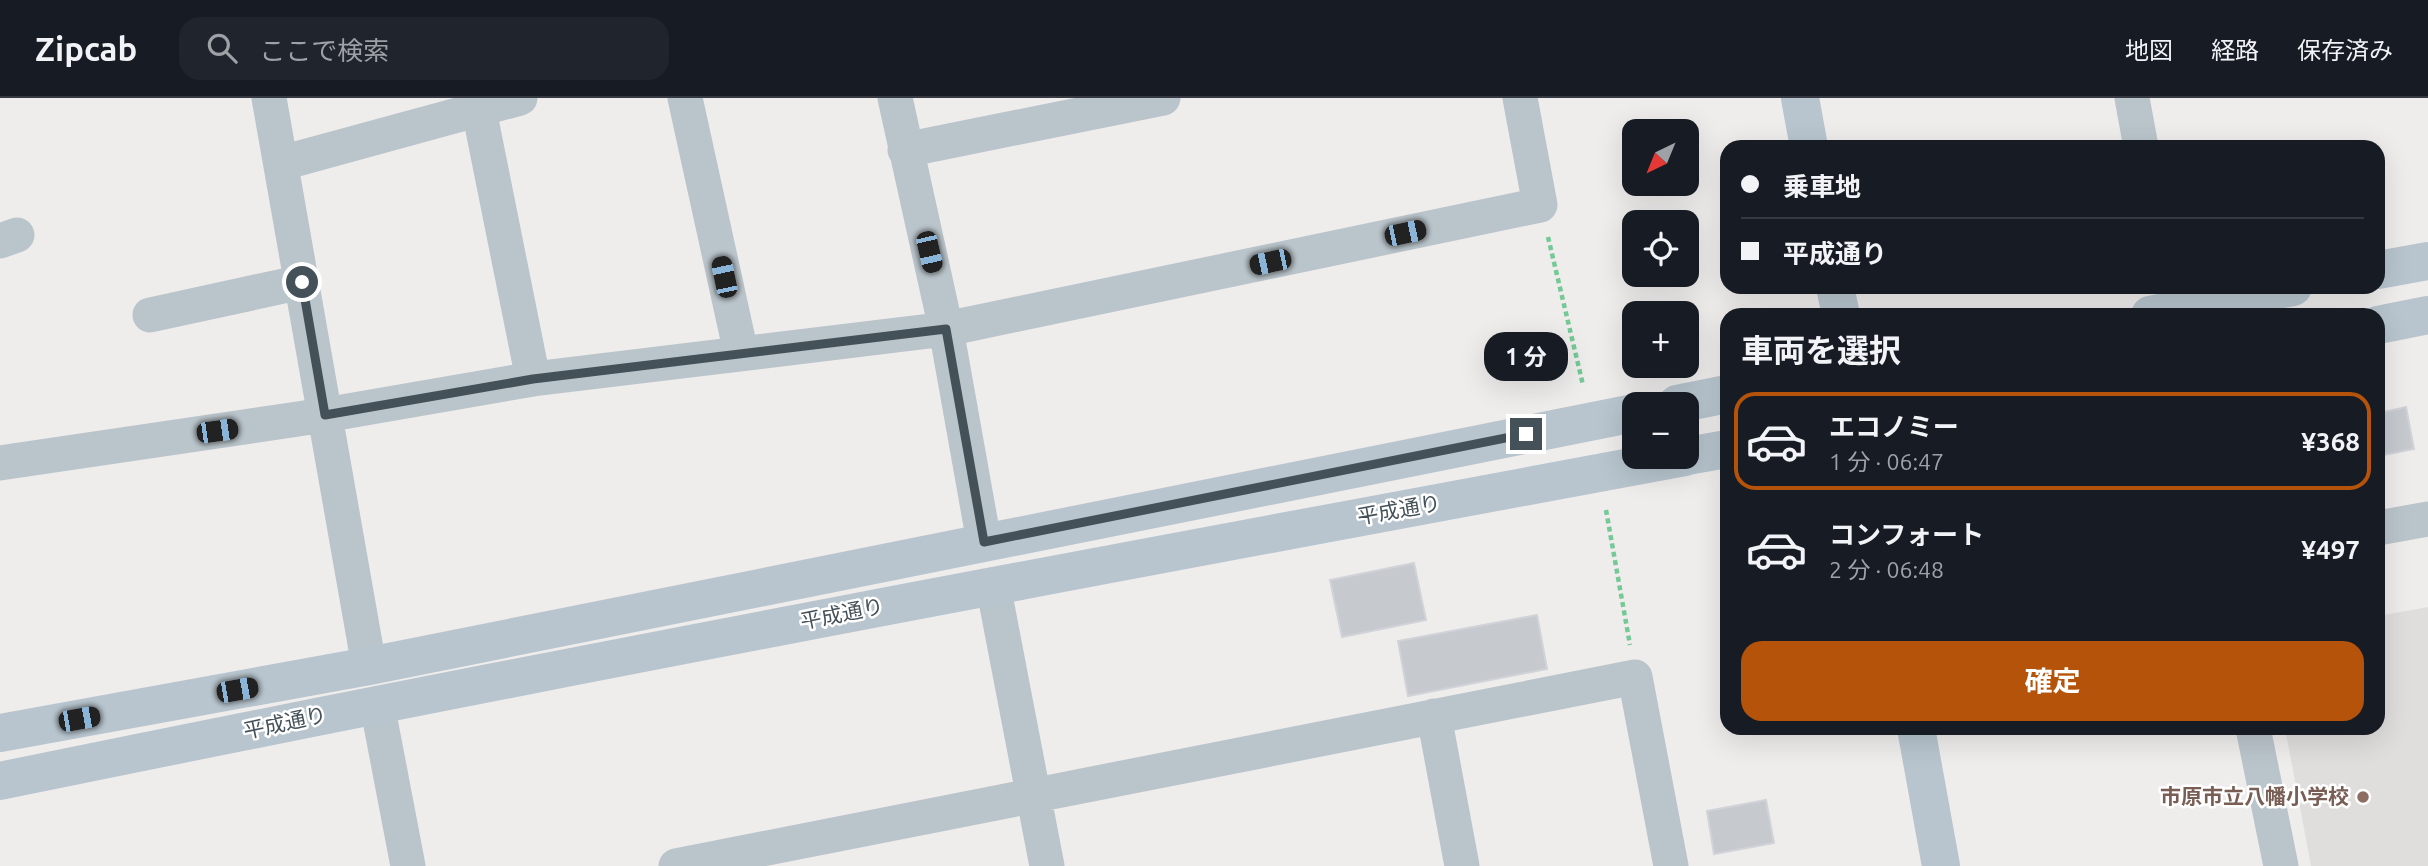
<!DOCTYPE html>
<html lang="ja">
<meta charset="utf-8">
<style>
:root{--surface:#171b24;--page:#20242c;--text:#f1f3f6;--muted:#9ea1a6;--line:#363941;--accent:#b45309}
body{margin:0;font-family:Ubuntu,"Noto Sans JP",sans-serif;background:var(--page);color:var(--text);height:100vh;display:flex;flex-direction:column;font-size:26px;white-space:nowrap}
*{box-sizing:border-box;margin:0}
p{font-size:23px;color:var(--muted)}
.icon{flex:none;width:38px;height:38px;fill:none;stroke:currentColor;stroke-width:2;stroke-linecap:round;stroke-linejoin:round}
.map{position:relative;flex:1;overflow:hidden}
.details{position:absolute;left:1720px;top:210px;width:665px;height:427px;display:flex;flex-direction:column;background:var(--surface);border-radius:21px;box-shadow:0 7px 28px #0002}
.details>*{flex:none}
.guide{position:absolute;left:1720px;top:42px;width:665px;height:154px;border-radius:21px;box-shadow:0 7px 28px #0002;display:grid;align-content:center;height:154px;padding:0 21px;background:var(--surface)}
.needle{width:46px;rotate:223deg}
.controls{position:absolute;left:1622px;top:21px;display:grid;gap:14px}
.controls a{display:grid;place-items:center;width:77px;height:77px;border-radius:14px;background:var(--surface);box-shadow:0 7px 28px #0002;font-size:35px}
.end{position:absolute;width:32px;height:32px;margin:-16px;border:9px solid #455158;background:#fff;box-shadow:0 0 0 4px #fff}
.from{border-radius:50%}
.bubble{position:absolute;height:49px;border-radius:21px;background:var(--surface);box-shadow:0 7px 28px #0002;font-size:23px;font-weight:700;line-height:49px;text-align:center}
.car{position:absolute;width:21px;height:42px;margin:-21px -10px;border-radius:9px;box-shadow:0 0 5px 2px #0007;background:linear-gradient(#222 24%,#8ab4d8 0 40%,#222 0 76%,#8ab4d8 0 86%,#222 0)}
.guide b{display:flex;align-items:center;gap:24px;height:66px;font-size:26px}
.guide b+b{border-top:2px solid var(--line)}
.guide i{width:18px;height:18px;background:var(--text)}
ul{padding:0;list-style:none}
li{display:flex;align-items:center;gap:21px;height:98px;margin:0 14px 10px;padding:0 7px;border:4px solid transparent;border-radius:21px}
li div{flex:1}
li b{display:block;font-size:26px}
li em{font-style:normal;font-weight:700}
li.on{border-color:var(--accent)}
li>.icon{width:63px;height:63px;stroke-width:1.5}
h2{padding:0 21px;font-size:32px;line-height:84px}
.cta{display:flex;gap:14px;margin-top:auto;padding:14px 21px}
.cta a{flex:1;height:80px;border-radius:21px;background:var(--accent);color:#fff;font-size:28px;font-weight:700;line-height:80px;text-align:center}
header{display:flex;align-items:center;gap:42px;box-sizing:border-box;height:98px;padding:0 35px;background:var(--surface);border-bottom:2px solid var(--line)}
header strong{font-size:33px}
nav{display:flex;gap:38px;margin-inline-start:auto;font-size:24px}
.search{width:490px;height:63px;background:var(--page);display:flex;align-items:center;gap:18px;box-sizing:border-box;padding:0 24px;border-radius:21px;color:var(--muted);font-size:26px}
.map>svg:first-child{display:block}
</style>
<header>
<strong>Zipcab</strong>
<div class="search"><svg class="icon" aria-label="search" viewBox="0 0 24 24"><circle cx="10" cy="10" r="6"/><path d="M15 15l6 6"/></svg>ここで検索</div>
<nav><a>地図</a><a>経路</a><a>保存済み</a></nav>
</header>
<div class="map">
<svg width="2428" height="768" viewBox="0 0 2428 768">
<rect width="100%" height="100%" fill="#efecec"/>
<path fill="#e0dddd" d="M2428,509V768H2311L2285,630H2378V518Z"/>
<path fill="#c6cacf" stroke="#d0d3d8" stroke-width="2" d="M2378,308L2380,315L2406,309L2414,351L2378,358Z
M1414,465L1426,522L1342,539L1330,482Z
M1537,517L1547,571L1408,598L1398,543Z
M1766,702L1774,745L1714,756L1707,713Z"/>
<g fill="none" stroke-linecap="round" stroke-linejoin="round">
<path stroke="#74c996" stroke-width="4.5" stroke-dasharray="5 3.5" stroke-linecap="butt" d="M1548,139L1583,287
M1606,412L1630,547"/>
<path stroke="#bac5cb" stroke-width="35" d="M269,0L369,568
M685,0L741,255
M895,0L946,231L984,444
M2132,0L2141,49
M479,12L533,281
M905,52L1163,0
M282,65L520,0
M0,143L17,137
M150,217L302,184
M0,365L325,317L533,281L946,231L1540,107L1520,0
M2378,430L2428,421
M993,487L1047,768
M377,606L408,768
M1434,618L1462,768
M2253,630L2281,768
M676,768L1635,579L1671,768"/>
<path stroke="#b8c5ce" stroke-width="38" d="M1800,0L1809,49
M2378,172L2428,163
M1835,189L1841,217
M2150,217L2293,189
M2378,227L2428,217
M1677,306L1727,296
M1687,358L1727,351
M1916,630L1941,768
M0,635L369,568L1634,315
M0,683C560,568 1123,463 1685,359"/>
</g>
<g fill="none" stroke-linecap="round" stroke-linejoin="round">
<path stroke="#455158" stroke-width="9" d="M302,184L325,317L533,281L946,231L984,444L1526,336"/>
</g>
<circle fill="#8d6e63" stroke="#fff" stroke-width="2.5" cx="2363" cy="699" r="7"/>
<g text-anchor="middle" stroke-width="5" stroke-linejoin="round" paint-order="stroke">
<g font-size="21" fill="#455158" stroke="#fff">
<text transform="translate(1399 412) rotate(-10)" y="7">平成通り</text>
<text transform="translate(842 516) rotate(-11)" y="7">平成通り</text>
<text transform="translate(285 625) rotate(-12)" y="7">平成通り</text>
</g>
<g font-size="21" font-weight="bold" fill="#785e54" stroke="#fff" text-anchor="end">
<text x="2349" y="706">市原市立八幡小学校</text>
</g>
</g>
</svg>
<div class="controls">
<a><svg class="needle" viewBox="-14 -14 28 28"><path d="M0-13l5 13h-10z" fill="#e53935"/><path d="M0 13l5-13h-10z" fill="#9ea1a6"/></svg></a>
<a><svg class="icon" aria-label="locate" viewBox="0 0 24 24"><circle cx="12" cy="12" r="6"/><path d="M12 2v4M12 18v4M2 12h4M18 12h4"/></svg></a>
<a>+</a>
<a>−</a>
</div>
<i class="end from" style="left:302px;top:184px"></i>
<i class="end" style="left:1526px;top:336px"></i>
<div class="bubble" style="left:1484px;top:234px;width:84px">1 分</div>
<i class="car" style="left:1405px;top:135px;rotate:78deg"></i>
<i class="car" style="left:929px;top:154px;rotate:167deg"></i>
<i class="car" style="left:1270px;top:164px;rotate:258deg"></i>
<i class="car" style="left:724px;top:179px;rotate:348deg"></i>
<i class="car" style="left:217px;top:333px;rotate:82deg"></i>
<i class="car" style="left:237px;top:592px;rotate:80deg"></i>
<i class="car" style="left:79px;top:621px;rotate:80deg"></i>
<div class="guide">
<b><i class="from"></i>乗車地</b>
<b><i></i>平成通り</b>
</div>
<section class="details">
<h2>車両を選択</h2>
<ul>
<li class="on"><svg class="icon" aria-label="car" viewBox="0 0 24 24"><path d="M5 17H2v-5l4-1 3-4h7l3 4 3 1v5h-3M9 17h6M6 11h13"/><circle cx="7" cy="17" r="2"/><circle cx="17" cy="17" r="2"/></svg><div><b>エコノミー</b><p>1 分 · 06:47</p></div><em>¥368</em></li>
<li><svg class="icon" aria-label="car" viewBox="0 0 24 24"><path d="M5 17H2v-5l4-1 3-4h7l3 4 3 1v5h-3M9 17h6M6 11h13"/><circle cx="7" cy="17" r="2"/><circle cx="17" cy="17" r="2"/></svg><div><b>コンフォート</b><p>2 分 · 06:48</p></div><em>¥497</em></li>
</ul>
<div class="cta"><a>確定</a></div>
</section>
</div>
